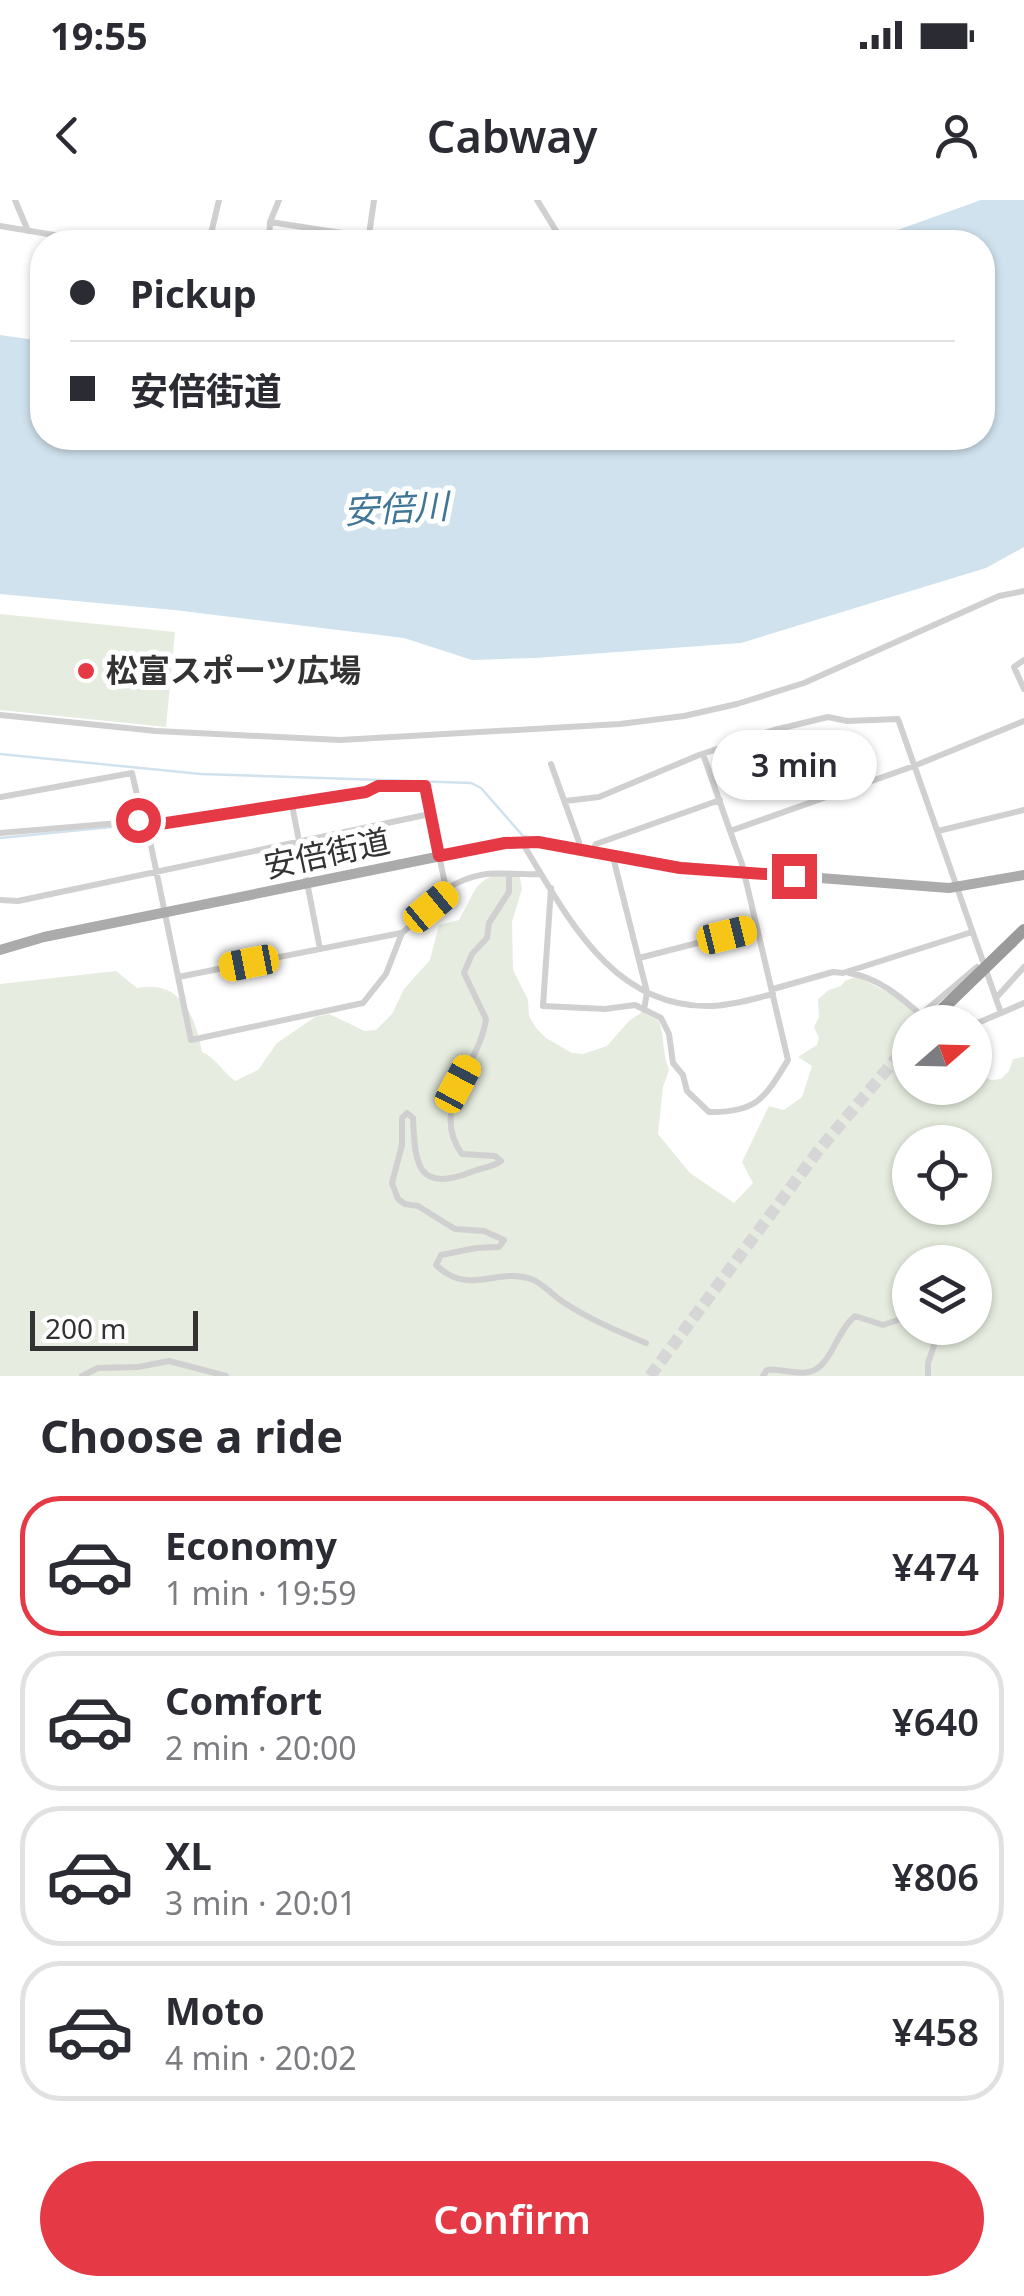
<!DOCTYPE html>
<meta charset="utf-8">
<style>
:root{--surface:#fff;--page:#f7f7f7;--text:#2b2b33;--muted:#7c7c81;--line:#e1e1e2;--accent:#e63946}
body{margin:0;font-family:"Noto Sans","Noto Sans JP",sans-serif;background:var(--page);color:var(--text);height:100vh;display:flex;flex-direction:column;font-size:38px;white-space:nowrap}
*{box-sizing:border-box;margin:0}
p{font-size:32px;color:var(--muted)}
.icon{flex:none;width:55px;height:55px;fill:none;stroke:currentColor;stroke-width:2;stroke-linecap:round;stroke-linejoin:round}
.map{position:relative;height:1176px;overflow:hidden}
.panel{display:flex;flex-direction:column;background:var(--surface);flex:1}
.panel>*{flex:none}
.guide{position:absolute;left:30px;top:30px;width:965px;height:220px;border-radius:40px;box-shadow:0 2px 8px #0004;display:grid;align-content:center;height:220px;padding:0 40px;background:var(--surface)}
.needle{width:65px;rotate:70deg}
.tools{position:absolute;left:892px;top:805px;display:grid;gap:20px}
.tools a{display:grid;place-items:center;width:100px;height:100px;border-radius:50%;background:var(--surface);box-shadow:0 2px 8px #0004;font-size:50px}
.scale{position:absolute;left:30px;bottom:25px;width:168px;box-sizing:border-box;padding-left:10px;border:5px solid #333;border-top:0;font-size:28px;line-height:35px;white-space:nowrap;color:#333;-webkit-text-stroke:8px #fff;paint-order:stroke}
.end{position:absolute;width:45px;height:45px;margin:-22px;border:12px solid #e63946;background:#fff;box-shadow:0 0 0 5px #fff}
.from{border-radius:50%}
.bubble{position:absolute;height:70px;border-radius:35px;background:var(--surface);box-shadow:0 2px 8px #0004;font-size:32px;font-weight:600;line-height:70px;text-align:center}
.car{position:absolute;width:30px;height:60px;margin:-30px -15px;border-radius:12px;box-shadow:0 0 8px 2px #0007;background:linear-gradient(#f5c518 24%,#345 0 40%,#f5c518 0 76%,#345 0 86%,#f5c518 0)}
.guide b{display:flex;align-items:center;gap:35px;height:95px;font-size:38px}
.guide b+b{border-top:2px solid var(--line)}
.guide i{width:25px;height:25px;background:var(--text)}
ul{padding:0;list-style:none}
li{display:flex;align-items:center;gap:30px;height:140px;margin:0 20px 15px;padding:0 20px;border:5px solid var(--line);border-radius:40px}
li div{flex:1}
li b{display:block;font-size:38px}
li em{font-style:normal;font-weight:600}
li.current{border-color:var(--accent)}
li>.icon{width:90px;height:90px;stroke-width:1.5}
h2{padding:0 40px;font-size:45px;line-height:120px}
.button{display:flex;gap:20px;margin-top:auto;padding:20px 40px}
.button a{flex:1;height:115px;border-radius:60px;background:var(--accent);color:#fff;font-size:40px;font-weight:600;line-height:115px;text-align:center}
.status{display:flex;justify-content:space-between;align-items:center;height:70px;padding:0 50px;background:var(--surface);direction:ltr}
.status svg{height:28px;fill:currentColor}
header{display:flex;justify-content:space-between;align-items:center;height:130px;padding:0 40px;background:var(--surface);font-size:45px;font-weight:600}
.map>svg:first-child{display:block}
</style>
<div class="status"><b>19:55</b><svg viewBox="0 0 49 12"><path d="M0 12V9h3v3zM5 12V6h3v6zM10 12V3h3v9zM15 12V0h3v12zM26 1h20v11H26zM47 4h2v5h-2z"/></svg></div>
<header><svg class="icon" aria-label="back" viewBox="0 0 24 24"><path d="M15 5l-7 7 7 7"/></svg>Cabway<svg class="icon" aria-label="person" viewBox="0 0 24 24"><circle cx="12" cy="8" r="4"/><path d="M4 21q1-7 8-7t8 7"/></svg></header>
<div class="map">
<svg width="1024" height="1176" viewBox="0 0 1024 1176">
<rect width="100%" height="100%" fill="#fff"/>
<path fill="#e6ecdf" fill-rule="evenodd" d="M0,414L175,432L166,527L0,510Z
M512,672L520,678L522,689L512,722L513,770L528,800L529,816L536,828L546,838L572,853L583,854L607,846L629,821L642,812L659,821C665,839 662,853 669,870L663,887L658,934L690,973L734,1003L753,983L742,962L769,906L784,910L802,897L812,866L798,857L817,845L819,838L814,827L819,817L818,799L829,790L841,786L845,781L857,776L898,798L928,822H910V888H975V872L991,880L1001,879L1009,871L1013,859L1024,857V1176H0V784L116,771L137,788C181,780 195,815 202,852C217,859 222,871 235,881L258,870L277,843L315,817L329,814L365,831L376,830L392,814L404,789L430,760L439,725L459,720C476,691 474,676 512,672ZM910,942H975V1008H910ZM910,1062H975V1128H910Z"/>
<path fill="#cfe2ee" d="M981,0H1024V347L986,368L741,443L535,458L472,460L404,438L174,410L0,394V135L42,141V238H982V42H864Z"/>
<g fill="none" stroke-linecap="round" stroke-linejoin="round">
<path stroke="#cfe2ee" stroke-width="2.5" d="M0,554L201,574L471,583L481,588L523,636L534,638
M0,638L111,627"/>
<path stroke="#d6d6d6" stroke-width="12" stroke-dasharray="12 6" stroke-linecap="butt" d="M650,1176L818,951L910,842"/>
<path stroke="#d0d0d0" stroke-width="6" d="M15,0L28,31
M537,0L558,34
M270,22L368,37
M0,26L96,42
M209,42L219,0
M269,42L270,22L279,0
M368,42L374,0
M1024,460L1014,467L1024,489
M0,515L156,531L340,540L620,524L684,516L737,504L804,483L999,396L1024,391
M703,554L730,631
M551,564L579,642L578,650
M1,597L132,573L143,621
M565,601L599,597L699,555L774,530L828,517L847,521L898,519L1001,813L1024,803
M292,605L320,749
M938,631L1024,610
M0,633L143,621
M523,644C567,716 612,809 712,806C733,805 753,799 773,794
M592,651L596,644L720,600
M613,657L647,792L644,810
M509,676V692L489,723L487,738L472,754L464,773L486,819C480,865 428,907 462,954L495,956L501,961C493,967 481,968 471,972C416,994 415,962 413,918L407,913L402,918V945L392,983L398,999L405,1004L418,1006L455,1029L484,1031L504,1040L499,1047L476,1048L441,1055L436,1065C469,1097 496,1067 531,1079C543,1083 552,1095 563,1102C589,1119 617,1131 646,1143
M551,688L543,806L605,809L635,805L661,818L669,834L673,863L683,875L687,891L709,912C757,913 765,898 788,860L742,664L730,631L914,566L1024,521
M446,689L425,586H378L366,592L147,626L191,840L363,803L386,774L402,733L447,694L446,689C485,666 500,676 541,674
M0,700L18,701L430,614
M639,758L756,728
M849,773C877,777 901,797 922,816
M178,777L401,733
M773,789L833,772L843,773L972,732
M996,798L1024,767
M920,815L977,767
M975,824L1001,813
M82,1176L98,1168L138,1167L169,1161L226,1176
M763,1176L767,1170C782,1168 794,1175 809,1172C831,1168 836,1131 855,1116L883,1125L910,1116
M928,1176V1163L940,1128"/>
<path stroke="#ababab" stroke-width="10" d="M0,750L44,737L505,643L538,642L680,667L949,688L1024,675"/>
<path stroke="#9a9a9a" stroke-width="12" d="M929,822L1024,730"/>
</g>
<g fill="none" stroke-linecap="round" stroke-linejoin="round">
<path stroke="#e63946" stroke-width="12" d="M138,620L147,626L366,592L378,586H425L439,656L505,643L538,642L680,668L794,676"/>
</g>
<circle fill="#e63946" stroke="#fff" stroke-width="4" cx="86" cy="471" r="10"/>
<g text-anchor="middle" stroke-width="10" stroke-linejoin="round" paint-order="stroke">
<g font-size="32" font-weight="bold" fill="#333" stroke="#fff" text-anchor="start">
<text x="106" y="482">松富スポーツ広場</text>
</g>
<g font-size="32" fill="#333" stroke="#fff">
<text transform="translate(327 654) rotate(-12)" y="11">安倍街道</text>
</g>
<g font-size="35" font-style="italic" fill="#3f7597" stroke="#fff">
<text transform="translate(396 309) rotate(-3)" y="12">安倍川</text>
</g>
</g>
</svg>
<div class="tools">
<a><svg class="needle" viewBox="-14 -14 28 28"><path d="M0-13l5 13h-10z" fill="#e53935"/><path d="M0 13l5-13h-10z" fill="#7c7c81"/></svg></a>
<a><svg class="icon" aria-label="locate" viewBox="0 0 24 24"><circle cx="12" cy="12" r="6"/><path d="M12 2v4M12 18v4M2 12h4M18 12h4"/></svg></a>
<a><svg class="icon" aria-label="layers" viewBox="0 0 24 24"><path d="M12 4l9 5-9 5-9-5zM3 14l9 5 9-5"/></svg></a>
</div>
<div class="scale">200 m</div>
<i class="end from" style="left:138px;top:620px"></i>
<i class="end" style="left:794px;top:676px"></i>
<div class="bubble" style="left:712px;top:530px;width:165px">3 min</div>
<i class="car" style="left:431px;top:707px;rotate:50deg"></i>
<i class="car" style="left:727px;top:735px;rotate:76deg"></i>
<i class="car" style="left:249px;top:763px;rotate:259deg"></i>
<i class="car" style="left:458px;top:884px;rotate:28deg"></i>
<div class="guide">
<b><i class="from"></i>Pickup</b>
<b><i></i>安倍街道</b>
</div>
</div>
<section class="panel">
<h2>Choose a ride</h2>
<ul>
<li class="current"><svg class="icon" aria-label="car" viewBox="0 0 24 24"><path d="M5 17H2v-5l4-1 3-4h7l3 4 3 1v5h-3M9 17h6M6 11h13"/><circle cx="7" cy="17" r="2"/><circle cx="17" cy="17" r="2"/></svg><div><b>Economy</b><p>1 min · 19:59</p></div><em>¥474</em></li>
<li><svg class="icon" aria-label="car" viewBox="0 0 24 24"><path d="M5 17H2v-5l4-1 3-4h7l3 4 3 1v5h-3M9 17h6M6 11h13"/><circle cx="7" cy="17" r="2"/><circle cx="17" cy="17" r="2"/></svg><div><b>Comfort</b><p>2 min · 20:00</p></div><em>¥640</em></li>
<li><svg class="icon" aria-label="car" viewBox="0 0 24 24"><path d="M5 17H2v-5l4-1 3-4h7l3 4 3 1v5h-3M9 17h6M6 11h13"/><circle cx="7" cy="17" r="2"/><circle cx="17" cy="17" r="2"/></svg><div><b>XL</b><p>3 min · 20:01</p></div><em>¥806</em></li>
<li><svg class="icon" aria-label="car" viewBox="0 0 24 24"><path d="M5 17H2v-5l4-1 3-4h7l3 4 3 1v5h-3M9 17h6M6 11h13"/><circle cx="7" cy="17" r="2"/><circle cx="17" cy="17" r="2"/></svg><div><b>Moto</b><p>4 min · 20:02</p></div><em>¥458</em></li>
</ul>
<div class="button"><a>Confirm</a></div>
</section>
